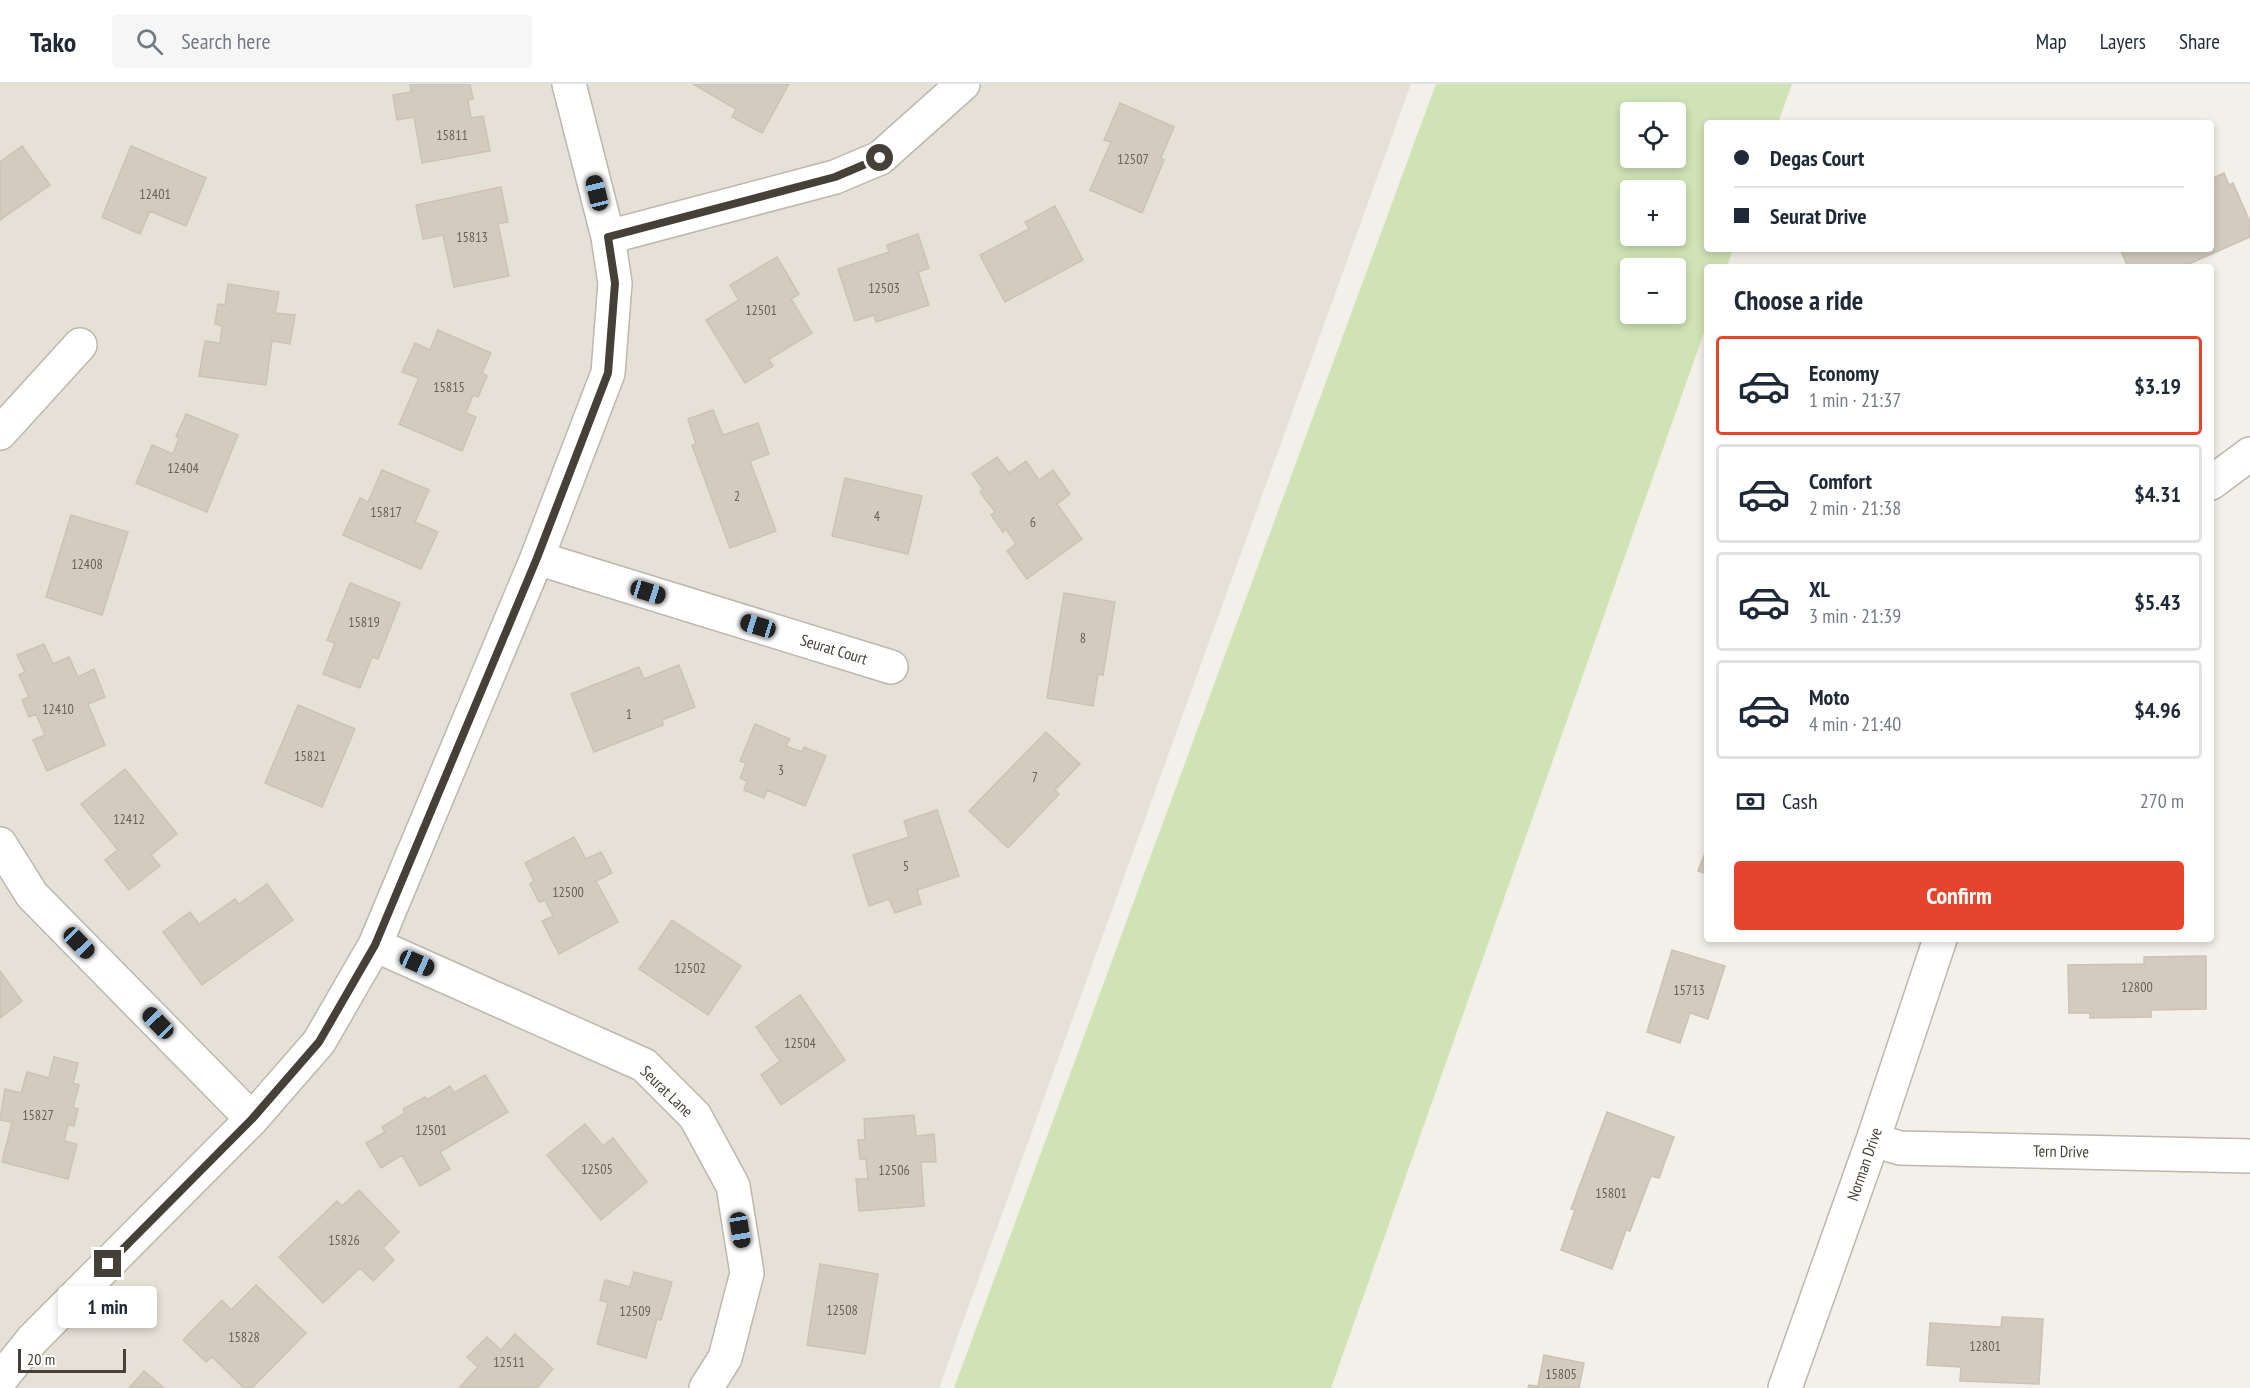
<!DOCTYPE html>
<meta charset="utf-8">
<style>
:root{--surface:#fff;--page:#f6f6f7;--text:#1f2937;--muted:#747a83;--line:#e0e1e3;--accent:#e5452d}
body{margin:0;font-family:"PT Sans Narrow",sans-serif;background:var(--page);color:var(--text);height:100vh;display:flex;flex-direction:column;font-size:22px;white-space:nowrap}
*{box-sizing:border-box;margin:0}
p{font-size:20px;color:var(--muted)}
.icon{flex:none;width:33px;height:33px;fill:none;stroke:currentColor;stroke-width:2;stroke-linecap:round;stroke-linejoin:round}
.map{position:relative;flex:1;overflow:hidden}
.side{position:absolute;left:1704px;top:180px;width:510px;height:678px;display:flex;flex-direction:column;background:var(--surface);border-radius:6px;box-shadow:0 3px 9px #0003}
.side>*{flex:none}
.hud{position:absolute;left:1704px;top:36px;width:510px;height:132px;border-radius:6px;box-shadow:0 3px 9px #0003;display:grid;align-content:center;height:132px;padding:0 30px;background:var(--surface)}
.controls{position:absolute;left:1620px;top:18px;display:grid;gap:12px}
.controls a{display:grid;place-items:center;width:66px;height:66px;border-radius:6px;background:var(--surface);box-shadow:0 3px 9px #0003;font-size:30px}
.scale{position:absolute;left:18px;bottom:15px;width:108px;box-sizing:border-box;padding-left:6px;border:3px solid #454038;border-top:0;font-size:16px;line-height:21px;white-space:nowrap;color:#454038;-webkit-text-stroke:4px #fff;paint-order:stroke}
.end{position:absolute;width:27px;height:27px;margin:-14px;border:8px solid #454038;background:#fff;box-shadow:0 0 0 3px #fff}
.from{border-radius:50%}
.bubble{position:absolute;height:42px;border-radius:6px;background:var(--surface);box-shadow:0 3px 9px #0003;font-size:20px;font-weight:800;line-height:42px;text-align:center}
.car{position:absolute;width:18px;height:36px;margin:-18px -9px;border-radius:8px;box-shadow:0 0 4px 2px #0007;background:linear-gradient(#222 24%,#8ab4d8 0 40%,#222 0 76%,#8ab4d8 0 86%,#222 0)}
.hud b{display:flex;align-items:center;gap:21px;height:57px;font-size:22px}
.hud b+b{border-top:2px solid var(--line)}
.hud i{width:15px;height:15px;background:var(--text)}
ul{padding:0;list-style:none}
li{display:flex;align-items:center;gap:18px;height:99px;margin:0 12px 9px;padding:0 18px;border:3px solid var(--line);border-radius:6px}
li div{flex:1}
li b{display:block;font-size:22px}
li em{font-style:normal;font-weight:800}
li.on{border-color:var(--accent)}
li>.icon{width:54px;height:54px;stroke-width:1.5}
h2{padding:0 30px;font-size:27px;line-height:72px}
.pay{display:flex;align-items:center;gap:15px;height:66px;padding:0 30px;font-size:22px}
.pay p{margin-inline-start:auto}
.button{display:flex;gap:12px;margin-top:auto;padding:12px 30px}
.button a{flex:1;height:69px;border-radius:6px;background:var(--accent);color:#fff;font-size:24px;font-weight:800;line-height:69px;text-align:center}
header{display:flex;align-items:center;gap:36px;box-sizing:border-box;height:84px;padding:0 30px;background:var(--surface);border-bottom:2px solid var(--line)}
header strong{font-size:28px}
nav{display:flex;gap:33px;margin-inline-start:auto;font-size:21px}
.search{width:420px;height:54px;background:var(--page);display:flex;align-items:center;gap:15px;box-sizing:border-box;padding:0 21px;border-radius:6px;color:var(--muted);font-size:22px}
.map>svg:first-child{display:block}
</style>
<header>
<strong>Tako</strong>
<div class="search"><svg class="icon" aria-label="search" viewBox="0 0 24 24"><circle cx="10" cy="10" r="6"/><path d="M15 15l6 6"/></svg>Search here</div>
<nav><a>Map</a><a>Layers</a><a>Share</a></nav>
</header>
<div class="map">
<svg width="2250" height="1304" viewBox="0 0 2250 1304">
<rect width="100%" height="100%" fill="#f3efe9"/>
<path fill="#e6e1d7" d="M0,0H1411L939,1304H0Z"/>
<path fill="#cfe3b5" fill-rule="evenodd" d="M1436,0H1792L1778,39H1707V165H1733L1727,183H1707V240L1331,1304H954ZM1630,28H1676V74H1630ZM1630,106H1676V152H1630ZM1630,184H1676V230H1630Z"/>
<path fill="#d3cbbf" stroke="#cdc2b3" stroke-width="1.5" d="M410,0H470L473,15L468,16L471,34L483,32L490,67L422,79L414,33L397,36L393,11L411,8Z
M693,0H789L762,49L732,33L736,25Z
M1120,19L1174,43L1161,74L1164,76L1142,129L1090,106L1111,58L1104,56Z
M22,62L50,101L0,136V78Z
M131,62L206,94L186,142L150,127L140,150L102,133Z
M2224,89L2229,101L2233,99L2250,138V153L2182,183H2128L2120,165H2211V95Z
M501,103L508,138L498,140L509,192L454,203L443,151L423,155L416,121Z
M1055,122L1083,176L1005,218L980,171L1029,145L1025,138Z
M918,150L929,184L918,188L929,221L876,238L874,231L855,237L838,185L889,168L887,161Z
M777,173L799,210L791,215L812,249L769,275L773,282L745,299L706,236L739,216L730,201Z
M228,200L279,208L275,229L295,231L290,260L272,257L266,301L199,292L205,257L220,259L222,242L215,240L218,220L225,221Z
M438,246L491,269L482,289L487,292L478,313L473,311L466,329L476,333L462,367L399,340L419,294L402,288L415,259L430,266Z
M713,326L723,351L758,339L769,370L750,377L776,447L730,464L692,361L696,360L688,335Z
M186,330L238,351L207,428L136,399L152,361L173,370L179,354L176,353Z
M997,373L1009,389L1026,377L1039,396L1053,386L1070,410L1057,420L1082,455L1027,495L1007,467L1016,460L1006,445L1003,448L991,431L995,428L980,408L983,405L972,390Z
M382,386L429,406L415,438L438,448L421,485L343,451L360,414L368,418Z
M845,394L922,412L908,470L832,452Z
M71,431L128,448L102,531L46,513Z
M350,499L400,519L378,575L372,573L360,604L323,590L335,559L327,556Z
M1064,509L1115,518L1103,591L1098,590L1093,622L1047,614Z
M44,560L53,580L69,573L78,593L94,585L105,613L88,620L105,661L47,687L33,656L45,651L36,630L29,633L22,616L29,613L19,591L25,588L17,571Z
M679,581L695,623L662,636L663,641L594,668L571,610L639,583L644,595Z
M298,621L355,645L322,723L265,699Z
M755,640L790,655L786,662L802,668L804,663L826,672L805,722L767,706L764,714L744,706L747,697L740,694L746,679L740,677Z
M1046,648L1080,680L1055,706L1059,710L1008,764L969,727Z
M125,685L177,750L151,771L160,782L129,806L105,776L118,766L81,720Z
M937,726L959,792L917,806L921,820L895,829L889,815L869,822L853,771L909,753L904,737Z
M574,753L586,775L601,768L612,789L596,797L618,838L559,870L542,837L553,832L545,816L539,818L530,800L534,797L525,779Z
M1707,764V790L1698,787Z
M267,800L293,836L202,901L163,848L190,828L199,840L235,815L239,820Z
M672,836L741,882L708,931L639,885Z
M1672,866L1725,882L1708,935L1690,929L1680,959L1647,948Z
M2206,872V925L2151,926V933L2090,934V929H2069L2068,881L2144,880V873Z
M0,887L22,917L0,934Z
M800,911L845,976L781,1021L761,991L780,977L756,943Z
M54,973L78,979L73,999L79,1001L73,1023L78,1025L74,1042L68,1041L64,1057L77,1060L68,1095L2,1078L12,1038L0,1036L5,1005L21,1009L27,988L49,994Z
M485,991L508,1028L440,1068L450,1085L420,1102L402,1071L381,1084L366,1059L385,1048L382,1043L405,1029L403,1025L425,1013L427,1016L450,1002L454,1009Z
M1607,1028L1674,1053L1659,1094L1651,1092L1630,1147L1626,1146L1612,1185L1561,1166L1575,1126L1571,1125Z
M914,1031L916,1052L934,1050L936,1078H921L924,1122L859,1127L856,1095H868L866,1075H860L858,1056H865L864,1035Z
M585,1040L603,1062L613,1054L647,1098L601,1136L547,1071Z
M359,1106L399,1148L383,1164L394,1176L373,1197L360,1184L323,1219L279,1173L337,1117L342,1122Z
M820,1180L878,1190L865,1270L807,1261Z
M634,1188L672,1198L661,1236L657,1235L646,1274L597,1260L608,1219L600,1216L605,1196L630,1203Z
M256,1201L306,1249L252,1304H244L212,1273L206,1278L183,1256L222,1216L231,1226Z
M2002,1233L2043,1235L2039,1300L1960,1297L1961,1283L1927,1281L1930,1239L2001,1243Z
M515,1250L553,1285L537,1304H459L478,1283L467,1273L487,1253L501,1266Z
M1544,1271L1584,1279L1579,1304H1528L1529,1301L1538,1302Z
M144,1287L164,1304H129Z"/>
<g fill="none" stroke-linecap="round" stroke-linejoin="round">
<defs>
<path id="street" d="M608,153L835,93L880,74L963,0
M0,349L80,261
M2211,399L2250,370
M537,474L891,583
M0,760L32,811L252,1035
M375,861L644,981L695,1032L733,1102L747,1189L725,1274L706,1304
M1873,1056L1900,1064L2250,1072
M0,1296L32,1256L252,1035L319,958L375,861L537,474L608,289L615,199L608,153L569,0
M1785,1304L1873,1056L1940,855"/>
</defs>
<use href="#street" stroke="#bdb7ac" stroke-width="36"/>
<use href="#street" stroke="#fff" stroke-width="33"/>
</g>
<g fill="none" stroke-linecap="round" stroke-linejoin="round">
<path stroke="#454038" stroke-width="8" d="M108,1180L252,1035L319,958L375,861L537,474L608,289L615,199L608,153L835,93L880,74"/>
</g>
<g text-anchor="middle" stroke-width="6" stroke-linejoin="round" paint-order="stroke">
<g font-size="14" fill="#68635a">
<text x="452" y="56">15811</text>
<text x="1133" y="80">12507</text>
<text x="155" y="115">12401</text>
<text x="472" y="158">15813</text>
<text x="884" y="209">12503</text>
<text x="761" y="231">12501</text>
<text x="449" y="308">15815</text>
<text x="183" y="389">12404</text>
<text x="737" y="417">2</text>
<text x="386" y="433">15817</text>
<text x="877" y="437">4</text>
<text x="1033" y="443">6</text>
<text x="87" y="485">12408</text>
<text x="364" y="543">15819</text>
<text x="1083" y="559">8</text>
<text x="58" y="630">12410</text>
<text x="629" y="635">1</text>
<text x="310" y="677">15821</text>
<text x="781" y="691">3</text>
<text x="1035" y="698">7</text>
<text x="129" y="740">12412</text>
<text x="906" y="787">5</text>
<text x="568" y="813">12500</text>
<text x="690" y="889">12502</text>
<text x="2137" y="908">12800</text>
<text x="1689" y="911">15713</text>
<text x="800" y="964">12504</text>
<text x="38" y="1036">15827</text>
<text x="431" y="1051">12501</text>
<text x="597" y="1090">12505</text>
<text x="894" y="1091">12506</text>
<text x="1611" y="1114">15801</text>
<text x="344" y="1161">15826</text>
<text x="842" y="1231">12508</text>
<text x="635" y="1232">12509</text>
<text x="244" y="1258">15828</text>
<text x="1985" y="1267">12801</text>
<text x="509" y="1283">12511</text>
<text x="1561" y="1295">15805</text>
</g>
<g font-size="16" fill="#454038" stroke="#fff">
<text transform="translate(834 565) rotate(17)" y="6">Seurat Court</text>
<text transform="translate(667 1007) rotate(44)" y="6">Seurat Lane</text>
<text transform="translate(2061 1067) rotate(1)" y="6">Tern Drive</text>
<text transform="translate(1864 1080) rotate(-71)" y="6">Norman Drive</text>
</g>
</g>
</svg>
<div class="controls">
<a><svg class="icon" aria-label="locate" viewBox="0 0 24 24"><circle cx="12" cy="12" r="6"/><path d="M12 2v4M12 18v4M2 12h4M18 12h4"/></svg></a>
<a>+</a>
<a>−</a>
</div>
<div class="scale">20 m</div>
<i class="end from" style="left:880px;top:74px"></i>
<i class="end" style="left:108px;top:1180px"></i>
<div class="bubble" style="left:58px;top:1202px;width:99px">1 min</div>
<i class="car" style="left:597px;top:109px;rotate:346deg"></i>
<i class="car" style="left:648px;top:508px;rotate:107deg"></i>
<i class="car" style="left:758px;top:542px;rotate:287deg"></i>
<i class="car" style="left:79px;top:859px;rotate:136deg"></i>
<i class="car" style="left:417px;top:879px;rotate:114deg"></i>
<i class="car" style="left:158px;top:939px;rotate:316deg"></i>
<i class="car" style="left:740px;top:1146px;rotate:171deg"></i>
<div class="hud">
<b><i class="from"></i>Degas Court</b>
<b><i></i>Seurat Drive</b>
</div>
<section class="side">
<h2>Choose a ride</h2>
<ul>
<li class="on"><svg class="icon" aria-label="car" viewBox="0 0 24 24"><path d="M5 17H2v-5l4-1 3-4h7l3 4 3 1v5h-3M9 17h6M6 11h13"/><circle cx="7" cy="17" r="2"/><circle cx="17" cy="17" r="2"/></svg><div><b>Economy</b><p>1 min · 21:37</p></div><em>$3.19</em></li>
<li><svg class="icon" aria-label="car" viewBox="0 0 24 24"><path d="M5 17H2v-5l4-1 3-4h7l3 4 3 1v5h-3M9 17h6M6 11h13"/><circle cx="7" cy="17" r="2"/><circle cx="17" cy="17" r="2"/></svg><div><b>Comfort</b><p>2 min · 21:38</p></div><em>$4.31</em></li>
<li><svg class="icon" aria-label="car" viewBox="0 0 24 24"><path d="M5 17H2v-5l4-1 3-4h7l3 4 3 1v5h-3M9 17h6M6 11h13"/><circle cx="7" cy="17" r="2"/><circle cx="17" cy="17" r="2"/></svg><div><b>XL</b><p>3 min · 21:39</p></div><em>$5.43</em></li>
<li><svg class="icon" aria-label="car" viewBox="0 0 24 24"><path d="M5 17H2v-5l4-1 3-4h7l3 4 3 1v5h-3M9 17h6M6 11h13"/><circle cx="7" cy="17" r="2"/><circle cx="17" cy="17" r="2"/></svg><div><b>Moto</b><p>4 min · 21:40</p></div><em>$4.96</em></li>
</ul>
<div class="pay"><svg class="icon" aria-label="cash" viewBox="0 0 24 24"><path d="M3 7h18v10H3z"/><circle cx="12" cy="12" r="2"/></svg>Cash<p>270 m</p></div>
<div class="button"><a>Confirm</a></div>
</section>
</div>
